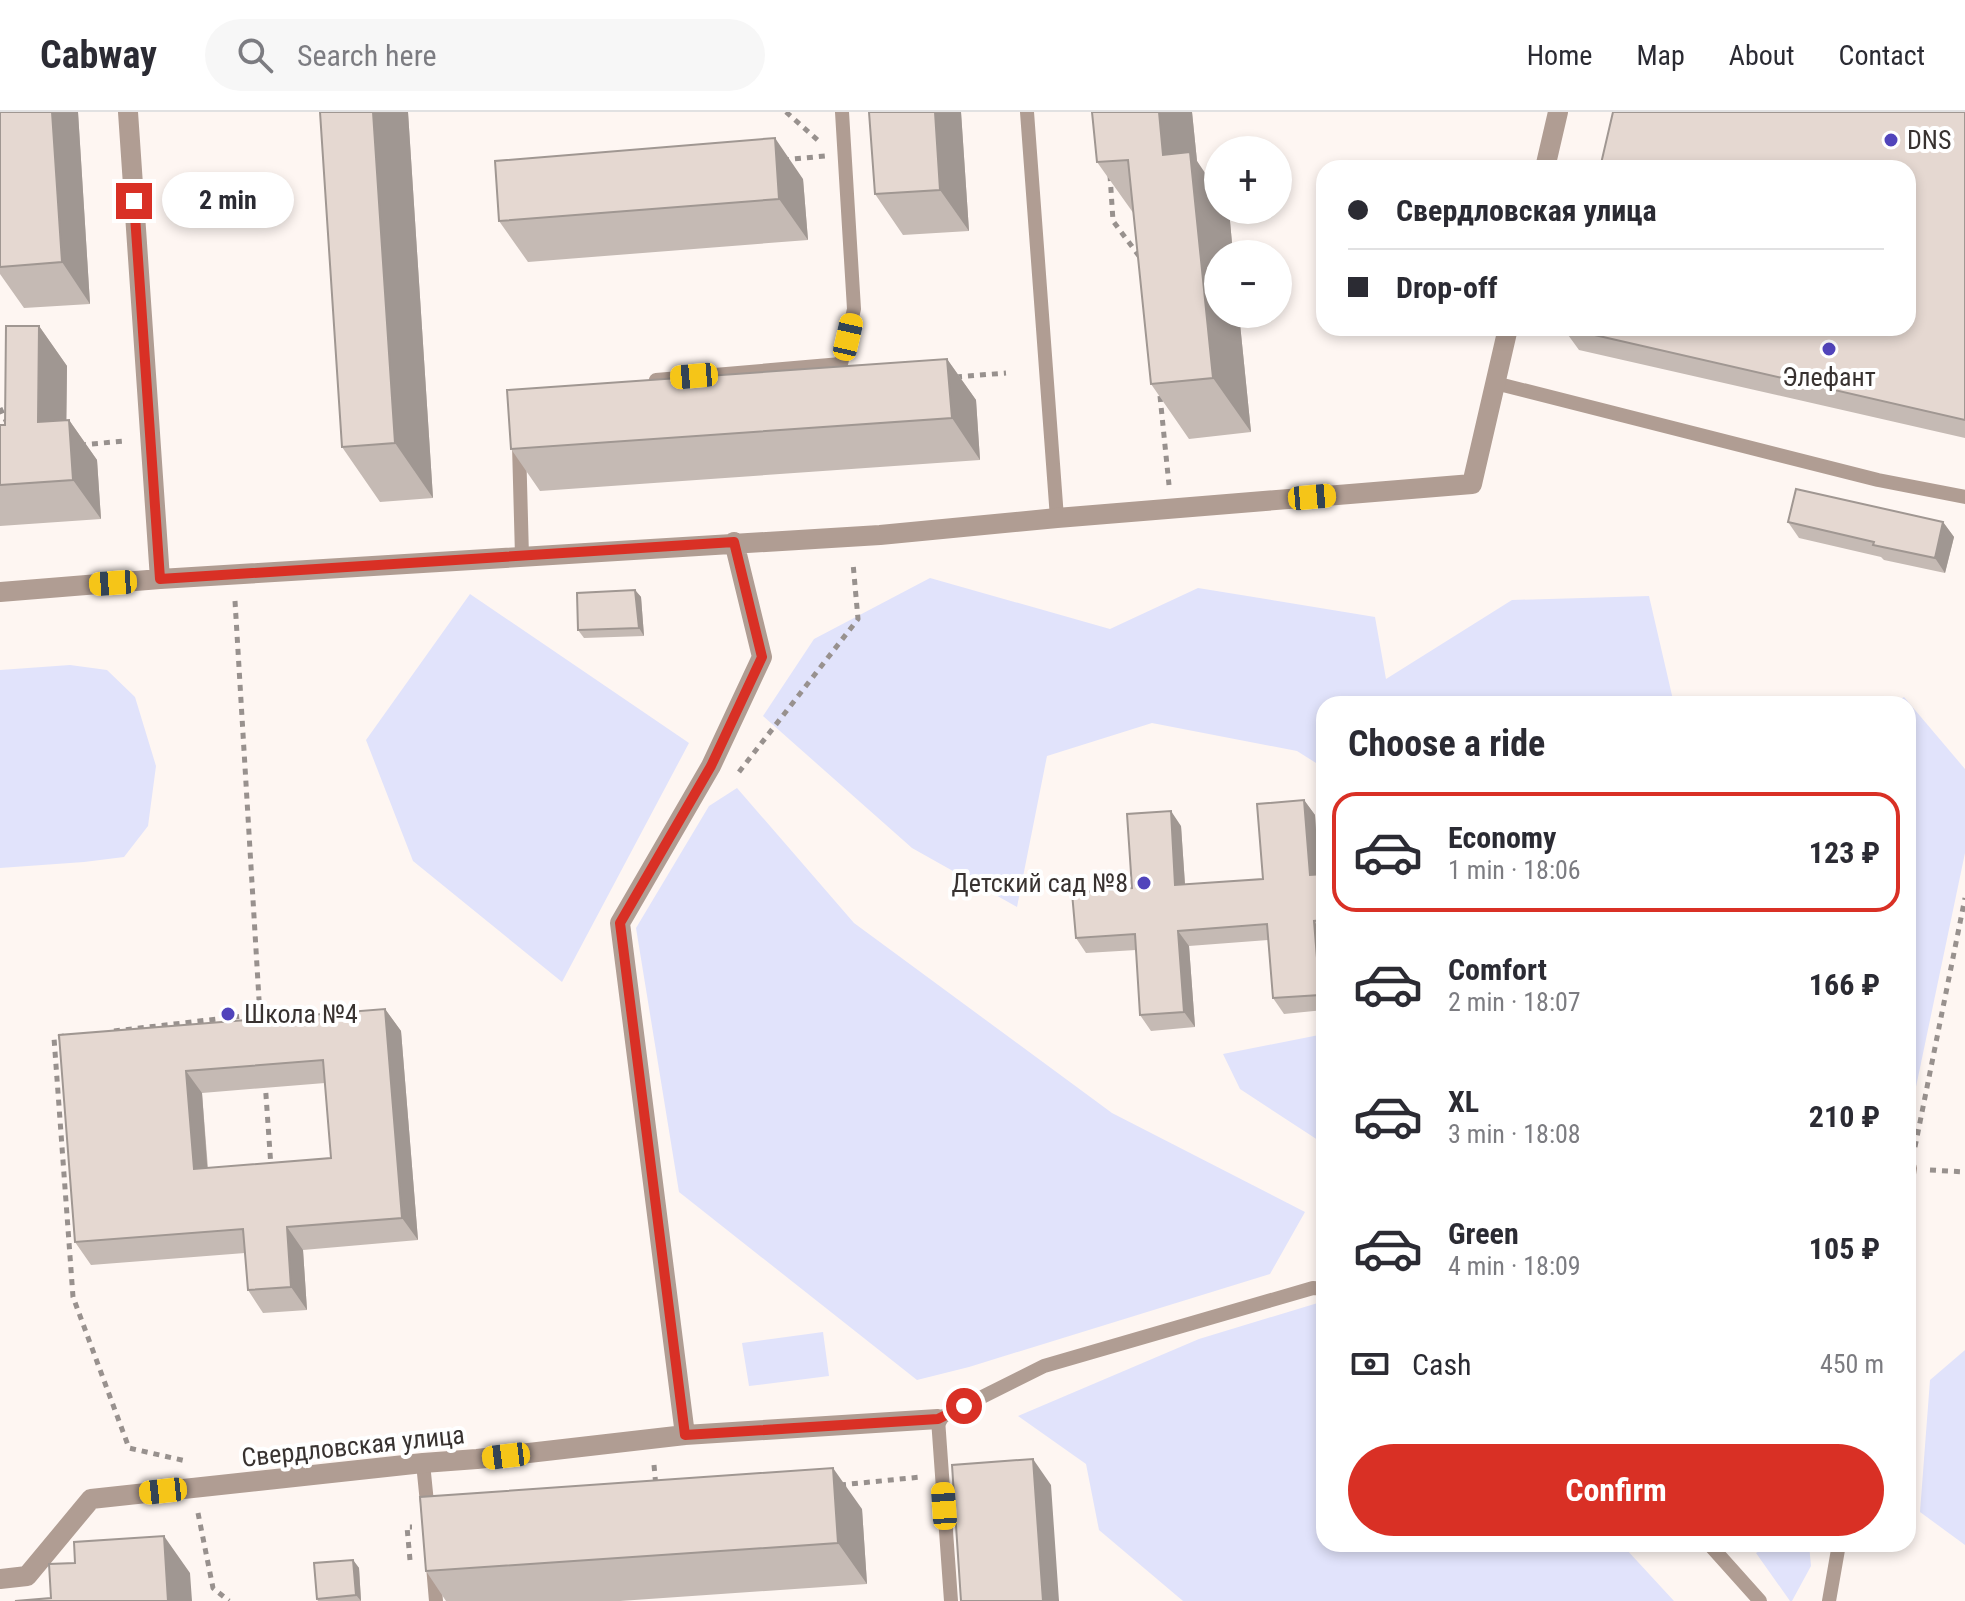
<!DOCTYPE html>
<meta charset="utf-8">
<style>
:root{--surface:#fff;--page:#f7f7f7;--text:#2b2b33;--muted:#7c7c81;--line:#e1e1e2;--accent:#d93025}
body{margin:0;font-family:"Roboto Condensed",sans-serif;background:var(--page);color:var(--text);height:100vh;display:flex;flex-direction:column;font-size:30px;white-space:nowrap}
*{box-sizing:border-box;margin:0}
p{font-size:26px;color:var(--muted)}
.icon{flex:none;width:44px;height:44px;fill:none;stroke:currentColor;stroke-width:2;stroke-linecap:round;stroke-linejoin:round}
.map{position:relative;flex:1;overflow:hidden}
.panel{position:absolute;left:1316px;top:584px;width:600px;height:856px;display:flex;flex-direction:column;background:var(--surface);border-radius:24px;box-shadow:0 4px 12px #0003}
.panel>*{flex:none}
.banner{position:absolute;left:1316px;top:48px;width:600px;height:176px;border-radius:24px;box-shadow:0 4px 12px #0003;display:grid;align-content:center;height:176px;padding:0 32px;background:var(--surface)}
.buttons{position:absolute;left:1204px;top:24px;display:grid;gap:16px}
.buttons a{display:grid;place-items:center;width:88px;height:88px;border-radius:50%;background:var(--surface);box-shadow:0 4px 12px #0003;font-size:40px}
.end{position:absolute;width:36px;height:36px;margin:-18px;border:10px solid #d93025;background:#fff;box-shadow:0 0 0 4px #fff}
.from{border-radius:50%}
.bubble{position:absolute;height:56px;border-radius:28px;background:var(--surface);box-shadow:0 4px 12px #0003;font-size:26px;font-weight:700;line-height:56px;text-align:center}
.car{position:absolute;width:24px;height:48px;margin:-24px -12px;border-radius:10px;box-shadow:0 0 6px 2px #0007;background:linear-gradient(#f5c518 24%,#345 0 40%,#f5c518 0 76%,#345 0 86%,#f5c518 0)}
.banner b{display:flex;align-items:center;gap:28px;height:76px;font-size:30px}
.banner b+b{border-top:2px solid var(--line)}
.banner i{width:20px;height:20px;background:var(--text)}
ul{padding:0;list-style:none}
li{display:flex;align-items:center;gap:24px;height:120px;margin:0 16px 12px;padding:0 16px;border:4px solid transparent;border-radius:24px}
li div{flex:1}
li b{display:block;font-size:30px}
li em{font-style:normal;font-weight:700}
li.selected{border-color:var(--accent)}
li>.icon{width:72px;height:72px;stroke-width:1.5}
h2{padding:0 32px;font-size:36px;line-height:96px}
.pay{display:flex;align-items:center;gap:20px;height:88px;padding:0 32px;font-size:30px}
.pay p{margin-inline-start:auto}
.cta{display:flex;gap:16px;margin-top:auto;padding:16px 32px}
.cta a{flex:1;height:92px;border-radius:48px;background:var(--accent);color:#fff;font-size:32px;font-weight:700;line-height:92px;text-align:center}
header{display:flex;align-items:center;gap:48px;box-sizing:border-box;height:112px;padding:0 40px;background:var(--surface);border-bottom:2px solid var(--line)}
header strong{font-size:38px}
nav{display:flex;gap:44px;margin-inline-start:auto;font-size:28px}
.search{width:560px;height:72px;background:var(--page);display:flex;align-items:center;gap:20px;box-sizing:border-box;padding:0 28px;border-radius:44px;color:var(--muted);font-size:30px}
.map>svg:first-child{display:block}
</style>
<header>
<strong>Cabway</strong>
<div class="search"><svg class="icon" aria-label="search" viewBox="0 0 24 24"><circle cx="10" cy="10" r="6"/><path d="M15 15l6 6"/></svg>Search here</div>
<nav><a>Home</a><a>Map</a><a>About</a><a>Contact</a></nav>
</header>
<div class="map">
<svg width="1965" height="1489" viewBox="0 0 1965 1489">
<rect width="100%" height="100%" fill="#fef6f2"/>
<path fill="#e1e3fb" d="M930,466L1110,517L1198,476L1375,505L1386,567L1512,488L1649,484L1674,592H1324V656L1297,639L1152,611L1047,644L1017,795L912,736L763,604L814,527Z
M470,482L689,631L562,870L413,749L366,628Z
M70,553L107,558L135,585L156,654L148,714L124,745L84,750L0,756V558Z
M1904,585L1965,657V741L1908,1013V592H1893Z
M737,676L854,811L1112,1001L1305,1100L1270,1162L969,1255L917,1268L679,1080L636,816L709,694Z
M1324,922V1032L1240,977L1223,942Z
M1321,1190H1324V1432H1627L1626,1437L1674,1489H1183L1099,1418L1086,1352L1018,1304L1199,1227Z
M823,1220L829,1264L749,1274L742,1231Z
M1965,1238V1433L1920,1400L1930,1268Z
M1772,1432H1809L1811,1454L1792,1489H1790L1756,1441Z"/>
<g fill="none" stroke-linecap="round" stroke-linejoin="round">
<path stroke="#98918e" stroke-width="5" stroke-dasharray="6 6" stroke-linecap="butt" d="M786,0L821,31
M783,48L825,44
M1110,63L1113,109L1142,148
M1547,216L1574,220L1575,216
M956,265L1006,261
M1160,284L1169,373
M0,296L7,311
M80,333L125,329
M235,489L260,904
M739,660L858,507L853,451
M114,919L260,902
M64,924L54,926L73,1185L129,1336L186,1349
M265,969L271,1055
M1915,1035L1965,786
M1930,1058L1965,1060
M654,1353L656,1375
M840,1373L921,1365
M198,1401L213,1476L229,1489
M410,1448L407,1415H412"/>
<path stroke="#b09d93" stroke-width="14" d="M1027,0L1057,406
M656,268L841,252L854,197L842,0
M1495,271L1878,368L1965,385
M519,333L522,444
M1908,1056H1910L1908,1068
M423,1351L428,1401
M1709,1432L1760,1489
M433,1454L436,1489
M951,1489L938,1307L1044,1254L1313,1176L1324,1177
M1829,1489L1839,1432"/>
<path stroke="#b09d93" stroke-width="20" d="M128,0L160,467
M1545,56L1558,0
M0,480L160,467L880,423L1057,406L1472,372L1508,216
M685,1323L620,811L711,654L762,545L734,430
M0,1467L27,1464L91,1387L423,1351L477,1347L685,1323L938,1307"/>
</g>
<path fill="#c5bab4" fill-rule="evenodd" d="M0,0H78L90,192L24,196L0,162Z
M320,0H408L433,386L380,390L342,335Z
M869,0H961L969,119L903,123L875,82Z
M1092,0H1192L1197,49L1218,98H1229L1233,142H1218V202H1239L1251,320L1189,327L1151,272L1134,102L1097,50Z
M1965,0V326L1579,238L1563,216Z
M803,67L808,128L528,150L499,109Z
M39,214L67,254L66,308H69L97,348L101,407L0,414V313H5Z
M947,247L976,288L980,348L540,379L511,337Z
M1788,410H1943L1954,425L1945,461L1884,448L1881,445L1799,426Z
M635,478L641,485L644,524L584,526L578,518Z
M1304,688L1315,703L1319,762H1324V898L1284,902L1273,886L1268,828L1189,834L1195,915L1151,919L1140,903L1136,838L1086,841L1076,826L1132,776L1181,714L1185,772L1263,767Z
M385,897L401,919L418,1128L303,1138L307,1198L263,1201L248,1178L245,1141L91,1153L75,1130L59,923ZM325,971L331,1046L208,1056L202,981Z
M862,1397L867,1472L620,1489H446L426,1459Z
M353,1448L359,1456L361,1489H318L317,1487Z"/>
<path fill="#a09792" d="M52,0H78L90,192L62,150Z
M373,0H408L433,386L395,331Z
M935,0H961L969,119L940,78Z
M1159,0H1192L1197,49L1218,80V98H1229L1233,142H1218V202H1239L1251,320L1213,266L1163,43Z
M775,26L803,67L808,128L779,87Z
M39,214L67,254L66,350L38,310Z
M947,247L976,288L980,348L952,306Z
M69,308L97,348L101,407L73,368Z
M1943,410L1954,425L1945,461L1935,446Z
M635,478L641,485L644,524L639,516Z
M1304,688L1315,703L1320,778L1310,763Z
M1171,699L1181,714L1186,788L1175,773Z
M1314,809L1324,824V889L1320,883Z
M1178,819L1189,834L1195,915L1184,900Z
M385,897L401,919L418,1128L402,1106Z
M186,959L202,981L209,1080L194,1057Z
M287,1115L303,1138L307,1198L291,1175Z
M1033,1347L1051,1373L1059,1489H1043Z
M833,1356L862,1397L867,1472L838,1431Z
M164,1424L190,1461L192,1489H168Z
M353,1448L359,1456L361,1489L356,1483Z"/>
<path fill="#e5d8d1" stroke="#a09792" stroke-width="2" fill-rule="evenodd" d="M0,0H52L62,150L0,155Z
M320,0H373L395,331L342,335Z
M869,0H935L940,78L875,82Z
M1092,0H1159L1163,43L1190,40L1213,266L1151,272L1128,48L1097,50Z
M1613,0H1965V308L1564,216H1908V56H1600Z
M775,26L779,87L499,109L495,49Z
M6,214H39L38,310L69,308L73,368L0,373V313H5Z
M947,247L952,306L511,337L507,278Z
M1796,377L1943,410L1935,446L1873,433L1874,430L1788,410Z
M635,478L639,516L578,518L577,481Z
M1304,688L1310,763L1324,762V808L1314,809L1320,883L1273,886L1267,812L1178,819L1184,900L1140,903L1135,822L1076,826L1072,781L1132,776L1127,702L1171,699L1175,773L1263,767L1257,692Z
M385,897L402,1106L287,1115L291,1175L248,1178L243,1117L75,1130L59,923ZM323,948L331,1046L194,1057L186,959Z
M1033,1347L1043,1489H961L952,1353Z
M833,1356L838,1431L426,1459L420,1385Z
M164,1424L168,1489H15L51,1486L49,1452L75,1451L74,1430Z
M353,1448L356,1483L317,1487L314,1451Z"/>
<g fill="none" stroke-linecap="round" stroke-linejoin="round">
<path stroke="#d93025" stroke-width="10" d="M134,89L160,467L734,430L762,545L711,654L620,811L685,1323L938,1307L964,1294"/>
</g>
<g fill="#5144bb" stroke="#fff" stroke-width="3">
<circle cx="1891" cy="28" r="8"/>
<circle cx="1829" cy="237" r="8"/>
<circle cx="1144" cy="771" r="8"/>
<circle cx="228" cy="902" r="8"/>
</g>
<g text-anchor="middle" stroke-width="8" stroke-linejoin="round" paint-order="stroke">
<g font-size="26" fill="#383230" stroke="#fff" text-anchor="start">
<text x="1907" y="37">DNS</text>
<text x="1829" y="274" text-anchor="middle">Элефант</text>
<text x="1128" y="780" text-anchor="end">Детский сад №8</text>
<text x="244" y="911">Школа №4</text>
</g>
<g font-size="26" fill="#383230" stroke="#fff">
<text transform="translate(353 1334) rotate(-6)" y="9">Свердловская улица</text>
</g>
</g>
</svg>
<div class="buttons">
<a>+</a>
<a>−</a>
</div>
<i class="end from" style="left:964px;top:1294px"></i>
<i class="end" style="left:134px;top:89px"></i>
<div class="bubble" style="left:162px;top:60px;width:132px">2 min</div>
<i class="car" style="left:848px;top:225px;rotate:13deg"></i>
<i class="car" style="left:694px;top:264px;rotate:265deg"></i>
<i class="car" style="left:1312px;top:385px;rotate:85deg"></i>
<i class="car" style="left:113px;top:471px;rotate:266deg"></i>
<i class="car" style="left:506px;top:1344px;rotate:263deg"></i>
<i class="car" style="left:163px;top:1379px;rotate:264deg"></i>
<i class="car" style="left:944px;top:1394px;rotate:356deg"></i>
<div class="banner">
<b><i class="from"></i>Свердловская улица</b>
<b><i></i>Drop-off</b>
</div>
<section class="panel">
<h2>Choose a ride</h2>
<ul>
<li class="selected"><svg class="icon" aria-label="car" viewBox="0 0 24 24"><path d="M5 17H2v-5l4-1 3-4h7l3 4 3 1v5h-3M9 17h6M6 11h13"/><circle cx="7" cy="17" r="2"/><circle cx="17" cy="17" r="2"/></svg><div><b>Economy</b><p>1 min · 18:06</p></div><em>123 ₽</em></li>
<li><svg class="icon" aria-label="car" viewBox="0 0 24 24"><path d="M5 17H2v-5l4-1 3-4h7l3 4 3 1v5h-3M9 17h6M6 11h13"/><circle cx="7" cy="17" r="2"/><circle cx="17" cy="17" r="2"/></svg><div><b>Comfort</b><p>2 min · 18:07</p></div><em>166 ₽</em></li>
<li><svg class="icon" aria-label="car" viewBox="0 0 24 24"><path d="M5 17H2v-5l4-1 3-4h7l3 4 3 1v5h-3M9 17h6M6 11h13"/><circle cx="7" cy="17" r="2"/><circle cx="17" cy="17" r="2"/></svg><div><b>XL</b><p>3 min · 18:08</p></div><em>210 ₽</em></li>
<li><svg class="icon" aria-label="car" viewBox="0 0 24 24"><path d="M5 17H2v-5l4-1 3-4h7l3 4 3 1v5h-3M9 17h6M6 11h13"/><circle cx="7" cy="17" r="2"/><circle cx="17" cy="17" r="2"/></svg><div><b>Green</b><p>4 min · 18:09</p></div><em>105 ₽</em></li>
</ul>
<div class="pay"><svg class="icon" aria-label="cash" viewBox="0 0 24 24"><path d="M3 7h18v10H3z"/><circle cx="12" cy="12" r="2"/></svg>Cash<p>450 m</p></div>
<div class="cta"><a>Confirm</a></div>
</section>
</div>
